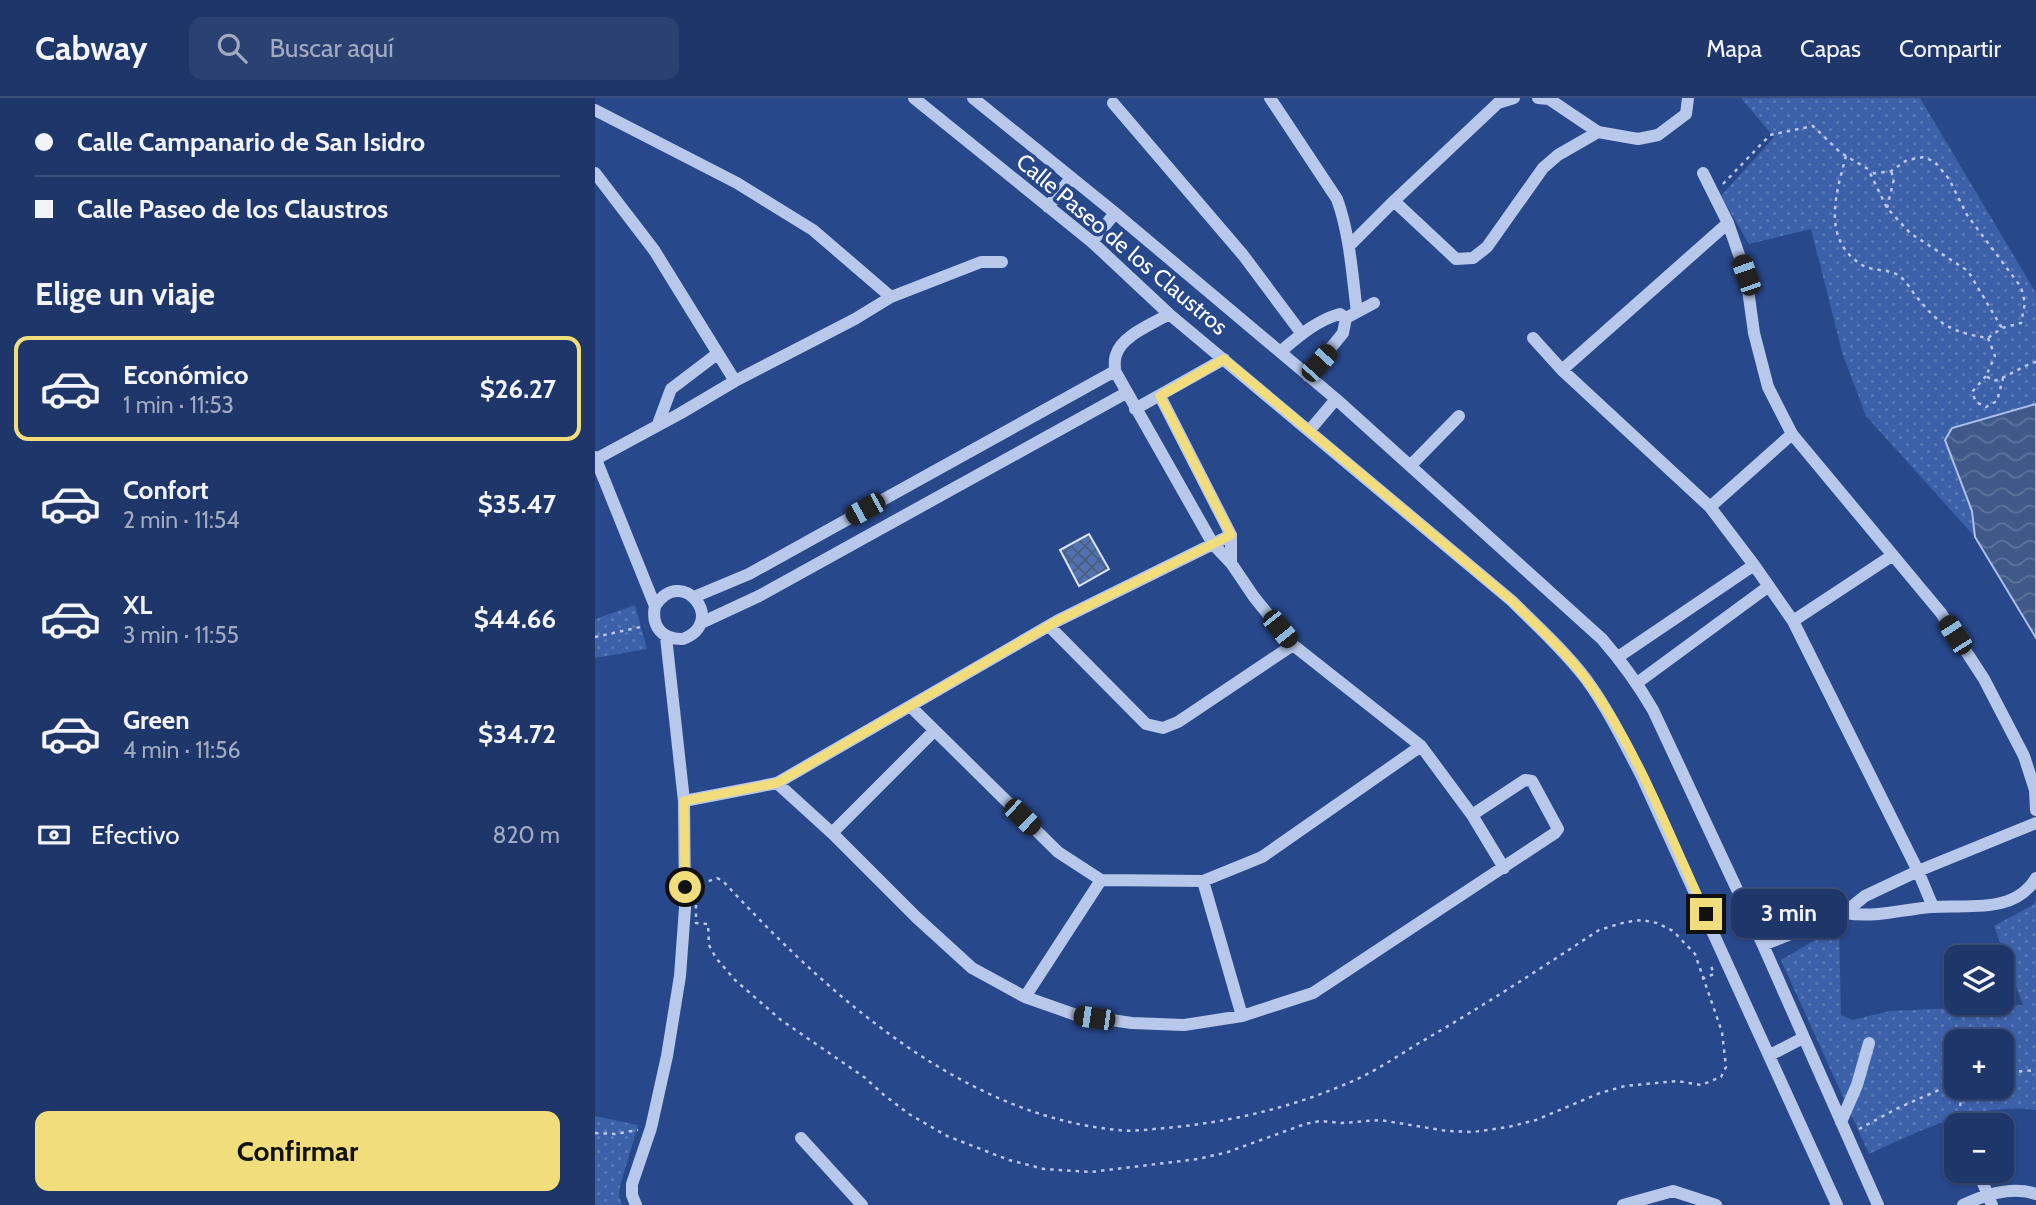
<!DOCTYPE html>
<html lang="es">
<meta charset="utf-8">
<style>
:root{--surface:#1e3669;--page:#2b4171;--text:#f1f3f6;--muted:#a1abc0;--line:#3c507d;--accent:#f2dd7d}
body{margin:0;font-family:Cabin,sans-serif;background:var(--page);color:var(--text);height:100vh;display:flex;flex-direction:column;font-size:26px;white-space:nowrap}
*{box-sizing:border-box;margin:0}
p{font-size:23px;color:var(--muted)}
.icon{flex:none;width:38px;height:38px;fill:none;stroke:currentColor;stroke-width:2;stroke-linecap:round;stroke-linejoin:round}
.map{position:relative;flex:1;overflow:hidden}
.side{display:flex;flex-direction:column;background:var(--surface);width:595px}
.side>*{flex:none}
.hud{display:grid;align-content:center;height:154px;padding:0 35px;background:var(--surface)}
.buttons{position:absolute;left:1349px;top:847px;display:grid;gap:14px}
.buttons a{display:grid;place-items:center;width:70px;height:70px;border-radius:14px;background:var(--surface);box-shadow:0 2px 5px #0004,0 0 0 2px var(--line);font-size:35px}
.end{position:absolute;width:32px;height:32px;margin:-16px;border:9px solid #f2dd7d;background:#111;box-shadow:0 0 0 4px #111}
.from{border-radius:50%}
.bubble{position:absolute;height:49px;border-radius:14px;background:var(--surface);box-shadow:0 2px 5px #0004,0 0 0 2px var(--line);font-size:23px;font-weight:800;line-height:49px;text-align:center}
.car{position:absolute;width:21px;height:42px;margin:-21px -10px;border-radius:9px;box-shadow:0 0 5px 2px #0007;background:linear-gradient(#222 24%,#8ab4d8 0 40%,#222 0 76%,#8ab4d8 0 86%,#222 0)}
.hud b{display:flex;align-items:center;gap:24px;height:66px;font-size:26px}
.hud b+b{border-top:2px solid var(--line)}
.hud i{width:18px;height:18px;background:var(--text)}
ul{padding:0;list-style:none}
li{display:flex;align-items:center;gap:21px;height:105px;margin:0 14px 10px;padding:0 21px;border:4px solid transparent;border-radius:14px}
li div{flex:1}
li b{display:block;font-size:26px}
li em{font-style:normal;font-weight:800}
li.on{border-color:var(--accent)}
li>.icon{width:63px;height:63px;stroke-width:1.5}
h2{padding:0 35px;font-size:32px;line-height:84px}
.pay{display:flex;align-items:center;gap:18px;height:77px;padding:0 35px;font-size:26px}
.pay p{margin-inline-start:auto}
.button{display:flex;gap:14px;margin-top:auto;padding:14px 35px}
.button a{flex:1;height:80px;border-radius:14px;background:var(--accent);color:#111;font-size:28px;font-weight:800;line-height:80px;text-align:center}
header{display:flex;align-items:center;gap:42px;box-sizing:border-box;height:98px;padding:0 35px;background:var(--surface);border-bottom:2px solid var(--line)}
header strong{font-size:33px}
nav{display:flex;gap:38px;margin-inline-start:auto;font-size:24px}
.search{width:490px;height:63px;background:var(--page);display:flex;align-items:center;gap:18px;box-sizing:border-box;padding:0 24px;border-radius:14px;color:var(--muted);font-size:26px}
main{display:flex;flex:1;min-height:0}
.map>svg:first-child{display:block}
</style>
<header>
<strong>Cabway</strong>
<div class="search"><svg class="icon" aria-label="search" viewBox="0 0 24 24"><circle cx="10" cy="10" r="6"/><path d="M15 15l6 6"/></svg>Buscar aquí</div>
<nav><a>Mapa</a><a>Capas</a><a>Compartir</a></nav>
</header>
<main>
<section class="side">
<div class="hud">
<b><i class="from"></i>Calle Campanario de San Isidro</b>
<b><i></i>Calle Paseo de los Claustros</b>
</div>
<h2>Elige un viaje</h2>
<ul>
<li class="on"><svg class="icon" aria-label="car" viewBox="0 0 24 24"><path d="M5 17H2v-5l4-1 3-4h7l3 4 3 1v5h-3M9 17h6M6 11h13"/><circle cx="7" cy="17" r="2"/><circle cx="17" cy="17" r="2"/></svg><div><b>Económico</b><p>1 min · 11:53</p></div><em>$26.27</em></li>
<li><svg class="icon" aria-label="car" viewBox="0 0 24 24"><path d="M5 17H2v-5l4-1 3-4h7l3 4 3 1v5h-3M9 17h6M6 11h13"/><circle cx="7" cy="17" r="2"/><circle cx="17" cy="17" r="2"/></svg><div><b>Confort</b><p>2 min · 11:54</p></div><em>$35.47</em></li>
<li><svg class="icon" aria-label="car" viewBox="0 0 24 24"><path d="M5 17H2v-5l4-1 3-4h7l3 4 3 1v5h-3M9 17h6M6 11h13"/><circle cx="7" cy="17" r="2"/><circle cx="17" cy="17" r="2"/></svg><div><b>XL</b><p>3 min · 11:55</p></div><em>$44.66</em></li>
<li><svg class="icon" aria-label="car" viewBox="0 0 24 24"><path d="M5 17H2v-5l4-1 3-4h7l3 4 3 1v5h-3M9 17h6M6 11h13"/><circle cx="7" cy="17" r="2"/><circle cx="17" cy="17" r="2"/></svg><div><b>Green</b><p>4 min · 11:56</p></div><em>$34.72</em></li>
</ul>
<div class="pay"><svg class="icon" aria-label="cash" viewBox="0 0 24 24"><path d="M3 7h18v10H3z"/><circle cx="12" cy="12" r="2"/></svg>Efectivo<p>820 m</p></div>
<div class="button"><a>Confirmar</a></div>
</section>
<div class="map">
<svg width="1441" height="1107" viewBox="0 0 1441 1107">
<defs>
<pattern id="park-dots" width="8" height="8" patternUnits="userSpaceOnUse" patternTransform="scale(1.75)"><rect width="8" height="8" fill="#3c61a8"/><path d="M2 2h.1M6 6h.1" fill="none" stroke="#5979b5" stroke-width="1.8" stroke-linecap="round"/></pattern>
<pattern id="water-waves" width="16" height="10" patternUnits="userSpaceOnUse" patternTransform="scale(1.75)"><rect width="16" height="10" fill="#415989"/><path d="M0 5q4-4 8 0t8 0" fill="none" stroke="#5e729b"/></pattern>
<pattern id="building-cross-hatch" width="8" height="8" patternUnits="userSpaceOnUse" patternTransform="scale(1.75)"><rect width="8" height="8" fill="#5071b2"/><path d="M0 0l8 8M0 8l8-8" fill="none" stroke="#4e5d7a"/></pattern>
</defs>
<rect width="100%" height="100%" fill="#28488c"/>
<path fill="url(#park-dots)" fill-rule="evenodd" d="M1146,0H1325L1441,195V306L1357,330L1350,342L1377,413L1380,439L1271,318L1248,257L1216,131L1154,146L1126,98L1179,39Z
M40,507L52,551L0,560V521Z
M1441,802V1012C1381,1004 1327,1032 1274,1056L1186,862L1244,828L1246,917L1257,922L1295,913L1428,907L1399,828L1438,807ZM1362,943H1407V989H1362Z
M0,1018L43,1027L25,1088L24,1098L27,1107H0Z"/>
<path fill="url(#water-waves)" stroke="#abc1ea" stroke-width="2" d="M1441,306V540L1380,439L1377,413L1350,342L1357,330Z"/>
<path fill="url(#building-cross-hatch)" stroke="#dbe5f8" stroke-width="2" d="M494,436L514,471L484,488L465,452Z"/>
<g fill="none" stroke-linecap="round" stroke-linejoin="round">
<path stroke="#b7c8ea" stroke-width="2.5" stroke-dasharray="3.5 5" stroke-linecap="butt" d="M1251,58C1241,96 1226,141 1267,167C1277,173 1293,171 1303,177C1310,181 1316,192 1321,198C1344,227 1356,234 1393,240L1407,230L1426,225L1430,205L1426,189L1372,117L1354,81L1340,64L1329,59L1312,62L1296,73L1275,76
M1128,86L1175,37L1218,28L1246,55L1273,71L1292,110L1315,135L1373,173L1407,230
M1292,110L1299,81L1296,73
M1393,240L1400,258L1391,278L1399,283C1415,278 1428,267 1441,264
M1391,278L1377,294L1381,304L1391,309L1402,303L1408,280
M0,539L50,528
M122,780L128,783C230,894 367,1018 523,1032C539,1034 555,1031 571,1030C636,1024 700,1009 760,982C782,972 803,958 824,945C885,910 945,871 1004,832L1031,824L1047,822L1062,825L1078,833L1100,856L1127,934L1131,969L1126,979L1106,987L1082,983L1030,988L1005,995L941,1022L913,1029L878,1034L852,1033L785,1022L747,1025L725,1023L710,1026L633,1054L603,1061L496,1074L449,1071L414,1062L352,1038L314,1016L289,997L269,979L186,922L140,882L121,860L114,847L113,826L101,825V796L106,786Z
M1107,881L1119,876L1116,868L1119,867
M1407,975L1441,972
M1365,1008L1369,989
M1264,1031L1303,1010L1362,984
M0,1035L20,1036L43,1032"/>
<path stroke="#b7c8ea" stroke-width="12" d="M319,0L497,144L574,216L917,503C942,528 970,553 991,581C1013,611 1030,646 1047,679L1242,1107
M378,0L520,115L741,301L1007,541C1027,564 1043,586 1058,612L1168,847L1283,1107
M675,0L742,101C755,137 757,176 762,214
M943,0L954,1L1003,34L1043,41L1063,37L1091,16L1093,0
M518,5L648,157L707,236
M0,12L142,85L218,132L296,199
M0,75L59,152L140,283
M1108,75L1133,125L1151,177L1159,235L1173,289L1197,336L1346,515L1389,581L1429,658L1440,692L1441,712
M799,103L861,161L878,160L892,149L948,70L963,57L1003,34
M453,109L476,80
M497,144L520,115
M754,148L799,103L903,5L919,0
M574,216C558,226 527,237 521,257C519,262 520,268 520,273L618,446L636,465L659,499L698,547L826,648L877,717L909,770
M938,240L967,272L1115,409L1159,467L1198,523L1323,773L1338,809
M685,254C703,239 722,222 745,216L751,220L779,205
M967,272L1133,125
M713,278L748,235L751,220
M565,298L636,437V465
M540,311L629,261
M63,326L76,291L122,256
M714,333L741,301
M0,359L60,508C56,528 67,542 88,541C133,524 87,466 60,508
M1,361L86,315L140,283L260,221L296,199L386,164H407
M816,367L864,318
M1115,409L1197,336
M99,499L154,476L520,273
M1198,523L1298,457
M106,525L164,498L531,295
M454,528L551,626L568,630L583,624L698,547
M1023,559L1159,467
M1042,585L1174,488
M315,608L463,754L506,782L608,783L667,759L826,648
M182,685L237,735L321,819L377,870L430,899L481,917L537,925L589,927L647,918L718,895L960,735L963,731L937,683L930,682L877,717
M89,703L182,685L462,523L636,437
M237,735L338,634
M608,783L647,918
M1249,815C1282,820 1304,812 1336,809C1371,806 1419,817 1441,780
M1168,847L1249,815L1270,798L1323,773L1441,725
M430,899L506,782
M1175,957L1208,940
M1362,1022L1364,1027
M1246,1024L1262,987L1274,945
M206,1040L267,1107
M1383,1073L1397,1107
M41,1107L37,1097V1086L56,1030L72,958L85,878L90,810L89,703L71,539
M1028,1107L1078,1093L1121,1107
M1368,1107C1389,1097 1418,1088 1441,1096"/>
</g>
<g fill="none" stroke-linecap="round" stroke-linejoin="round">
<path stroke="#f2dd7d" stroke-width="9" d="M90,789L89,703L182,685L462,523L636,437L565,298L629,261L917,503C942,528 970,553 991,581C1043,651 1074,737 1111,816"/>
</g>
<g text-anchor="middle" stroke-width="7" stroke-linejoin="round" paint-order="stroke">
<g font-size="23" fill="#fff" stroke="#28488c">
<text transform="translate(527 146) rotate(40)" y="8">Calle Paseo de los Claustros</text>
</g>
</g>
</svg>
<div class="buttons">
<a><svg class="icon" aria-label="layers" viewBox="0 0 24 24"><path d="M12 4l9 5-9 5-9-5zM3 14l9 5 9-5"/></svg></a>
<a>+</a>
<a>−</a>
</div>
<i class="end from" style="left:90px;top:789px"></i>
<i class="end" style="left:1111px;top:816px"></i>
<div class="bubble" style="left:1136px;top:791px;width:116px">3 min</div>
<i class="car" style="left:1151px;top:177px;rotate:341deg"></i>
<i class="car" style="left:724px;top:265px;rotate:42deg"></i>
<i class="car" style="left:270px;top:411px;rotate:241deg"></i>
<i class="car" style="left:685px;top:531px;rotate:141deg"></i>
<i class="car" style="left:1360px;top:537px;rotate:327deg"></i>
<i class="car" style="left:427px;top:719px;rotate:134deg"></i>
<i class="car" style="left:499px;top:920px;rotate:278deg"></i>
</div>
</main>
